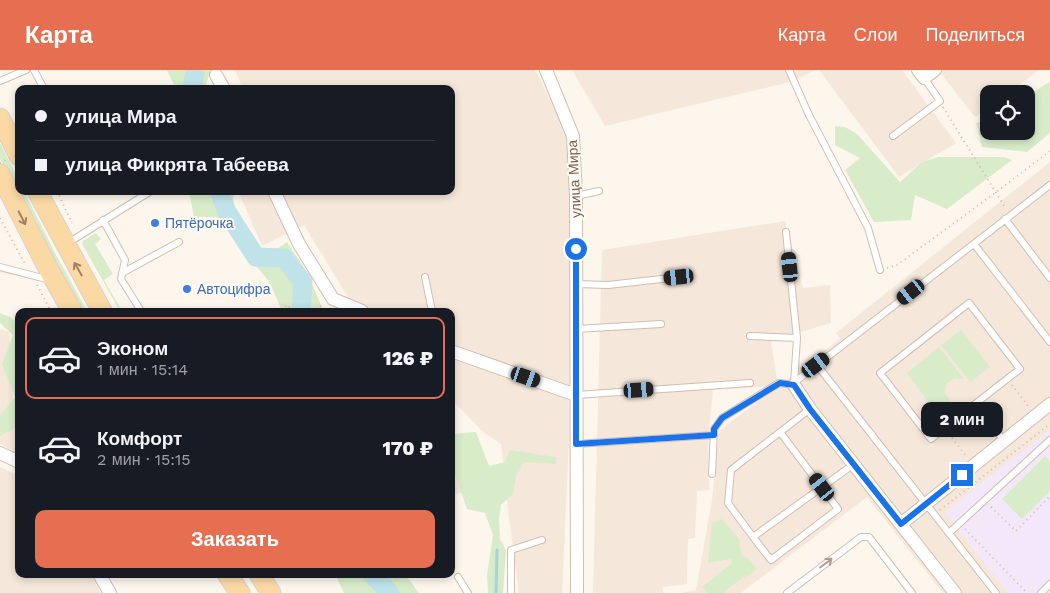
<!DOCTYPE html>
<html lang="ru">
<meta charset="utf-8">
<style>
:root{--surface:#171b24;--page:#20242c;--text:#f1f3f6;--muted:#9ea1a6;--line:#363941;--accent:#e76f51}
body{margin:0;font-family:"Work Sans",sans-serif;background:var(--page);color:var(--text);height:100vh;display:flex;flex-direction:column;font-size:19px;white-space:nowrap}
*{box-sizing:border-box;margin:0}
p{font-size:16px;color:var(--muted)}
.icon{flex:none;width:28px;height:28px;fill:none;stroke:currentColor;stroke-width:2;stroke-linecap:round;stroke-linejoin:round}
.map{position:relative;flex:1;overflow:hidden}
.drawer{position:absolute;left:15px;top:238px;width:440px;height:270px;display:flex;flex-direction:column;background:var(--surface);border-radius:10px;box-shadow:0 2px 8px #0003}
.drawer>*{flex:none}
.hud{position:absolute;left:15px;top:15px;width:440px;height:110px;border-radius:10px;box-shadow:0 2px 8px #0003;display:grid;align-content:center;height:110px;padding:0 20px;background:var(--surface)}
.tools{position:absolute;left:980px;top:15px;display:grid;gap:10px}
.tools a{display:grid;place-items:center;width:55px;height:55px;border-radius:10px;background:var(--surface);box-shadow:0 2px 8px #0003;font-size:25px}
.end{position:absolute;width:22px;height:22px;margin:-11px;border:6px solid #1a73e8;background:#fff;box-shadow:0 0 0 2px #fff}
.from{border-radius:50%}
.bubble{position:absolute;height:35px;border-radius:10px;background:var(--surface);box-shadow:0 2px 8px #0003;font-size:16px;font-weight:800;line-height:35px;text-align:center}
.car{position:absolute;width:15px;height:30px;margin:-15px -8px;border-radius:6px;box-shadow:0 0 4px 1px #0007;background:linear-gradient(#222 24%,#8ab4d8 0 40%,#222 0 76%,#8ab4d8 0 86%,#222 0)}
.hud b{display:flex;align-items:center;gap:18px;height:48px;font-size:19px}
.hud b+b{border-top:1px solid var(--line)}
.hud i{width:12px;height:12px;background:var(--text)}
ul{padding:9px 0 0;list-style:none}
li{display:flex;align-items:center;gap:15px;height:82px;margin:0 10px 8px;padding:0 10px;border:2px solid transparent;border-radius:10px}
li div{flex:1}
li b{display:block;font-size:19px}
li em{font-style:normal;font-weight:800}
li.selected{border-color:var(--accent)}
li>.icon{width:45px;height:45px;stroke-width:1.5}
.action{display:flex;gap:10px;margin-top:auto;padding:10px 20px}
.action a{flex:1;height:58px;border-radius:10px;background:var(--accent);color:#fff;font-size:20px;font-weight:800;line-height:58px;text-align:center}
header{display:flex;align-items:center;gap:30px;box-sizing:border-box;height:70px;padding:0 25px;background:var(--accent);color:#fff}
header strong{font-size:24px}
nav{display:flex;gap:28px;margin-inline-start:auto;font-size:18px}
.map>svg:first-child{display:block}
</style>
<header>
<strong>Карта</strong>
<nav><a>Карта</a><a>Слои</a><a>Поделиться</a></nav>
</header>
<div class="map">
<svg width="1050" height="523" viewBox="0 0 1050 523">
<rect width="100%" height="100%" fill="#fdf6ec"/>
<path fill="#f5e8da" d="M235,0H534L538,5L569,69V371L562,523H519L508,441L501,374L484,363L451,329V241H353L346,224L304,155L262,176L239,123L242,121H451V19H243Z
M572,0H816L790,12L605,56Z
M819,0H902L956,73L899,107Z
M938,0H1039L1007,24H989V37L975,47Z
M1050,92V523H943L867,427L741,523H681L696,520L712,430L719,361L840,269L836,263Z
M785,151L803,218L830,215L831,253L771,271L778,316L713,320L708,371L709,420L697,421L695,468L688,469L687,514L663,517V523H593L602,180Z
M0,259L9,262L13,333L19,340V386L0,373Z
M451,367L475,418L451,426Z
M0,397L19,406V504H90L101,523H0Z"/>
<path fill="#f3e8fa" d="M1050,359V523H1008L945,442Z"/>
<path fill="#d8ecc9" d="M167,0H211L206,14L207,19H176Z
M1050,12V63L1027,82L982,77L976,53L989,49V61H1026C1026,32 1022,27 1050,12Z
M835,56L845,57L857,64L900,112L922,92L938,87H1004L1012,90L947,139L915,125L911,150L874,152L845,100L860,88L835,75Z
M0,73L19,111V121H24L54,181L87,241H80L0,89Z
M189,121H234L233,137L258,182L274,181L287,172L308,204L323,240L327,241H282L270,213L217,147H194Z
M96,163L101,169L95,174L113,204L104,210L122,241H120L82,174L83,171Z
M0,243L10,247L19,254V356L0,366V346L15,327L2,294L13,265L0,253Z
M961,260L990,297L970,312L941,275Z
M939,277L964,309L955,308L947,313L945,323L950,331L936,342L907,303Z
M476,362L489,396L505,392L510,380L556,387V394L524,392L516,406L513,424L501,435L499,447L500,469L506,480L503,523H488L487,505L493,465L485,443L467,439L451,393V364Z
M1045,386L1050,391V421L1022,449L1002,429Z
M722,449L739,469L742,486L747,487L757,499L745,509L743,507L723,523H707L702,517L732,493L731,489L708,493L712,453Z
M335,504H394L396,507L405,504L419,523H344Z"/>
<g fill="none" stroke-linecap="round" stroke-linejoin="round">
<path stroke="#a5d3da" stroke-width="3" d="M496,523L497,480"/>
<path stroke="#bfe3e8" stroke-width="19" d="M192,19L195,0
M219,121L227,142L256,187L284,188L303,212L301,241
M372,504L390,523"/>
<defs>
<path id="lane" d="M34,0L44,19
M789,0L809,45L868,158L880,200
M0,11L26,0
M893,66L940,31L924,8
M576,126L599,121
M1005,149L1050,208
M103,150L125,190L121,209L141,241
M786,162L797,268L794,314
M68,173L151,121
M974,174L1050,272
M0,197L50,210
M122,203L179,172
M425,207L432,241
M576,214L608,215L679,207
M576,259L661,254
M750,266L797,268
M817,295L996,523
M794,315L796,311L817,295L1050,115
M576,325L750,313
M975,334L1020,299L969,233L880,303L931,369L975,334L1004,371
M810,339L731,400L728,433L753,467L854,394
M576,374L714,365
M712,404L714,359L722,348L779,313L794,315
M949,463L1050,370
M753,467L771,490L838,439L780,362
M458,507L468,523
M511,523V480L542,470
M787,523L861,467H869L912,523
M1041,523L1050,514"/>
<path id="street" d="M546,0L573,66L576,126L577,523
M918,0L924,8L935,0
M216,5L224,19
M274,121L299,174L333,229L362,241
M451,281L576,325
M794,315L810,339L955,523
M0,383L19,392
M901,454L1050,334
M99,504L110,523"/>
<path id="primary" d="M0,48L19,86
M0,104L50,202L72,241
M37,121L102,241
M227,504L240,523
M259,504L271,523"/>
</defs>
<use href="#lane" stroke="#d1beb0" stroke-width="8"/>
<use href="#street" stroke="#d1beb0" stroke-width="14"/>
<use href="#primary" stroke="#dad1cd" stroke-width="21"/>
<path stroke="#d9b8a5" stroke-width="2" stroke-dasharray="1 4" stroke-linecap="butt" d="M943,37L1006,139
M57,121L72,153
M0,148L26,196
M887,198L897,195L995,123L1050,81
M37,215L51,241
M283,241L286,235L295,241
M296,241L314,240L324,234
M1012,315L1029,337
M949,364L966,386
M991,437L1016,461L1050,426
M940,440L1050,354
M965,459L1027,523"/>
<use href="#lane" stroke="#fff" stroke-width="6"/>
<use href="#street" stroke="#fff" stroke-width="12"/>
<use href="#primary" stroke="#fbd9a5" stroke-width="19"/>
<path stroke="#d9b8a5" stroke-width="2" stroke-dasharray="1 4" stroke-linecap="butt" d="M0,93L19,84"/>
</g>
<defs><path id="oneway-shaft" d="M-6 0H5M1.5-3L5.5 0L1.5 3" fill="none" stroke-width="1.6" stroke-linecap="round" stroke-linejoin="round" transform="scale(1.25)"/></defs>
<g stroke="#a18267">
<use href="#oneway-shaft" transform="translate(22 148) rotate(63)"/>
<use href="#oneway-shaft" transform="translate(78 199) rotate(-120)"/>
</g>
<use stroke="#af9d94" href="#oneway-shaft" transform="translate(826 493) rotate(-37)"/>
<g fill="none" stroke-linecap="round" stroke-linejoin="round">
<path stroke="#1a73e8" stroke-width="6" d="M576,179V374L714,365V359L722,348L780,313L794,315L810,339L901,454L962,405"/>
</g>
<g fill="#3f7fe0" stroke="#fffaf3" stroke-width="2">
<circle cx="155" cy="153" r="5"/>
<circle cx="187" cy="219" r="5"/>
</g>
<g text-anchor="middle" stroke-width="4" stroke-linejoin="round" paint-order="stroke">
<g font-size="14" fill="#7a5c4d" stroke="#fffaf3">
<text transform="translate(574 109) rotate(-93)" y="5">улица Мира</text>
</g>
<g font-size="14" fill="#366cbe" stroke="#fffaf3" text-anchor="start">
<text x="165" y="158">Пятёрочка</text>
<text x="197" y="224">Автоцифра</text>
</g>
</g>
</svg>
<div class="tools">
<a><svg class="icon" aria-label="locate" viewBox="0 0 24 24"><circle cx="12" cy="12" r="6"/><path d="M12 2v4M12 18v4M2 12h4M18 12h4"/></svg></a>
</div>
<i class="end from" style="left:576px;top:179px"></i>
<i class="end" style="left:962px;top:405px"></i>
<div class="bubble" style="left:921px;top:332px;width:82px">2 мин</div>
<i class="car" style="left:790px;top:197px;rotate:354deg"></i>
<i class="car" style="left:679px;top:207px;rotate:264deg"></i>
<i class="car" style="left:911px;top:222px;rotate:232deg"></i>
<i class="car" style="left:816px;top:295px;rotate:53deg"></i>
<i class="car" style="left:526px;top:307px;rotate:109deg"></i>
<i class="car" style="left:639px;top:320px;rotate:86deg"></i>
<i class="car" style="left:822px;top:417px;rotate:323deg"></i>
<div class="hud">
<b><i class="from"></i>улица Мира</b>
<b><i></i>улица Фикрята Табеева</b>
</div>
<section class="drawer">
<ul>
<li class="selected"><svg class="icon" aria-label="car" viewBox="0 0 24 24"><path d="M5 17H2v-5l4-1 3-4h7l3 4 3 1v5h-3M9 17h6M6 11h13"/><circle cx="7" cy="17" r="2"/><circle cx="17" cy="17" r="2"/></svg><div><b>Эконом</b><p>1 мин · 15:14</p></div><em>126 ₽</em></li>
<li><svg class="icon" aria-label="car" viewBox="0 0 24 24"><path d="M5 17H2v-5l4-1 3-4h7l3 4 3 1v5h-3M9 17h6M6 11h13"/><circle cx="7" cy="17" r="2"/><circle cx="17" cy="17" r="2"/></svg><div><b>Комфорт</b><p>2 мин · 15:15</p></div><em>170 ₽</em></li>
</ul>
<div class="action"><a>Заказать</a></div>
</section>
</div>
